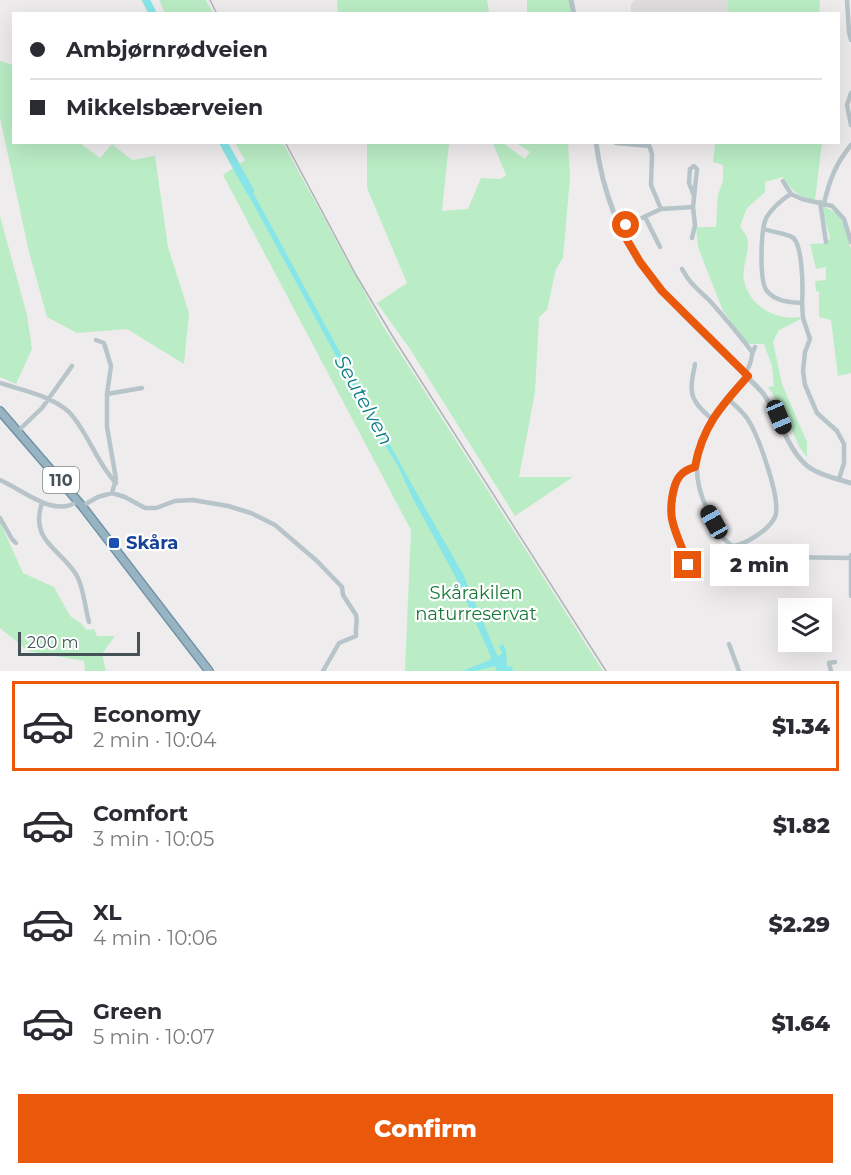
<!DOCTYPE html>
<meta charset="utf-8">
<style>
:root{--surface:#fff;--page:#f7f7f7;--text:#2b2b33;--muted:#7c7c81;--line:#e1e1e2;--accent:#ea580c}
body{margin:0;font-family:Montserrat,sans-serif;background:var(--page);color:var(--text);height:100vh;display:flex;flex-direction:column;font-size:22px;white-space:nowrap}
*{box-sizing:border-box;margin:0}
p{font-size:20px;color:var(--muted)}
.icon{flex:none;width:33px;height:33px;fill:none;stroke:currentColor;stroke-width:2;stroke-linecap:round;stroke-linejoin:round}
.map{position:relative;height:671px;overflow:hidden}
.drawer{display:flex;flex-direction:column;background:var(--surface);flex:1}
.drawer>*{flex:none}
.guide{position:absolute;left:12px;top:12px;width:828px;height:132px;border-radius:0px;box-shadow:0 6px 24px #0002;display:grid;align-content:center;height:132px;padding:0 18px;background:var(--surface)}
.fabs{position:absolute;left:778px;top:598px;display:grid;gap:12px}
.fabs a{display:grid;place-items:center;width:54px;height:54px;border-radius:0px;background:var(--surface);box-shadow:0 6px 24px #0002;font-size:30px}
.scale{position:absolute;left:18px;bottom:15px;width:122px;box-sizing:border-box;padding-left:6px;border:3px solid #455359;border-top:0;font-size:16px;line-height:21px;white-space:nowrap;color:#455359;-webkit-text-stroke:4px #fff;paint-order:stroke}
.end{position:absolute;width:27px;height:27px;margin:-14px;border:8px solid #ea580c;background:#fff;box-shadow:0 0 0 3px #fff}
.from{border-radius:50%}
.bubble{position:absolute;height:42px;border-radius:0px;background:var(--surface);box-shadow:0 6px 24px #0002;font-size:20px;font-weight:800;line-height:42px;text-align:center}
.car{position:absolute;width:18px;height:36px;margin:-18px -9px;border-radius:8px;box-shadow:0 0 4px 2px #0007;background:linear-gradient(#222 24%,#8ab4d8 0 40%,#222 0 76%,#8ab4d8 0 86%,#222 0)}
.guide b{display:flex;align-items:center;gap:21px;height:57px;font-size:22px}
.guide b+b{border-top:2px solid var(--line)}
.guide i{width:15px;height:15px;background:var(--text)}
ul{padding:10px 0 0;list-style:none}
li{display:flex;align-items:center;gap:18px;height:90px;margin:0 12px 9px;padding:0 6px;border:3px solid transparent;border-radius:0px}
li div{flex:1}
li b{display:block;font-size:22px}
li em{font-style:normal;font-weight:800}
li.selected{border-color:var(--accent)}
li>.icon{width:54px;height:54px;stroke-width:1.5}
.cta{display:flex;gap:12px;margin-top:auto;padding:12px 18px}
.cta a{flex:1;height:69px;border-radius:0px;background:var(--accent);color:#fff;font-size:24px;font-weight:800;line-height:69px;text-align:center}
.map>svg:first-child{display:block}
</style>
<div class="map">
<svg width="851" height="671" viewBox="0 0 851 671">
<rect width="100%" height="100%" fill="#efeced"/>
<path fill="#e0ddde" d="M635,0H728L727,14L631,13V4Z"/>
<path fill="#baedc5" d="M159,0H206L213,13H165Z
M337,0H487L489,13H338Z
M527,0H569L572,13H527Z
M728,0H820L819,13H727Z
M0,61L13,65L14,142L80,143L100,158L112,144L132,160L155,156L168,247L189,313L184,364L127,329L77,333L47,317L29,252L0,118Z
M235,143H283L383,326L603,671H405L411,530L223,175L245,160Z
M367,143H449L442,211L468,209L481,178L501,179L506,175L493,143H503L525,159L530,152L516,143H568L570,177L563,258L556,269L547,310L539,317L535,392L519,477H573L515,516L410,349L377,303L407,283L367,188Z
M712,143H822L815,200C797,196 793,192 783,177L765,182V192L747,208L740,226C742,230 746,234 747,238C751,251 741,267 744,280C749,306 776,321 800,317L801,319L779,330L773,342L782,384L807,442V457L800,448L780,405L768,387L774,386L772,366L764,344H748L723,311L698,247L696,227H716L718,195L723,181V165L713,162L715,144Z
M821,205L838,214L843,222L851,249V373L838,376L831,320L819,317V292L816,291L815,281L826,280V267L816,269L810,244L827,243L830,238Z
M0,216L27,315L32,349L16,384L0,377Z
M0,522L23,573L54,587L70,616L81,623L86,630L94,629L97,636H115L102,654L106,671H85L84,661L28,651L0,628Z"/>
<path fill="#88e6e9" d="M248,183L411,483L463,574L497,655L499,656L502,653L499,646L503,644L506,650L507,666L512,667L513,671H497L495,666L475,671H462L490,660L491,657L455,576L411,495L398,466L384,444L243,185Z"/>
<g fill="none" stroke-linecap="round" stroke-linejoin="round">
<path stroke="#88e6e9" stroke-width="8" d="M146,0L153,14
M223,142L250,191"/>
<defs>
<path id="trunk" d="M0,411L82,506L209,671"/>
</defs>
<use href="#trunk" stroke="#7093a6" stroke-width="10"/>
<path stroke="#b7c4c9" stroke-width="4.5" d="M847,0L849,32L851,40
M851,93L847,105L851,125
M648,142L652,154L651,185L661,209
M616,143L649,146
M783,181L791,194L802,199L832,206L844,219L851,242
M820,202L826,242
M824,203C830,179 835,165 851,145
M645,217L660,247
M620,228L661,209L693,207L697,169L694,166L690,169L689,183L694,196
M764,229C772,232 784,233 792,237C803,243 803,290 802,303C790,302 776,302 767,291C759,282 761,234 765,221C768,212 782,199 791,194
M692,238L695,225L693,207
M682,269C690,284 699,290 710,301C725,318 739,334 752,352
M802,303L803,318L810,339L805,352L803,371L805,385L817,413L837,431L844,444V463L839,479
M96,340L104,343L111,366L107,394V427L116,479L112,493
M695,364C689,394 689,399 712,419
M745,373C754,361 749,358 755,347
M0,383C22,390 52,396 69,412C88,432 96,462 116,483
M107,394L142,388
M728,399C736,406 745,413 750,423C759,439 782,501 775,517C769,530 746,544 733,546C722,540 717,528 711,517C678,457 707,421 748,376
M18,431L42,408L72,366
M0,480C22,489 54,519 78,501
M42,503C29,542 62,549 77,576C84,589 85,608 89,622
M82,506L98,497L112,493L125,497L145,508H156L175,501L193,500L228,506L251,513L275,525L317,561L342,587L343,595L356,615C358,622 355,628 356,636L339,643L323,671
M0,518L12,539L16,543
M851,555V596
M782,557L851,558
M688,565L672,519V505L679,476L687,470L695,467
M729,644L739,671
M831,671L829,663L835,662"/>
<path stroke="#b7c4c9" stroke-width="5" d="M571,0L574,14
M596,142C602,190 620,239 650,277C683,319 726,354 762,392C780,415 787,452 810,468C822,476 838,479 851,483"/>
<use href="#trunk" stroke="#98b4c3" stroke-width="7"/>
<path stroke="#aeb3b7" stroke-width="1.5" d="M210,0L217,14
M285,142L356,275L393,337L606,671"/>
</g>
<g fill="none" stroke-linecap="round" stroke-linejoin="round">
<path stroke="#ea580c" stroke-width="8" d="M626,225L620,228L640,262L662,291L748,376C721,406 702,427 695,467C689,469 683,471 679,477C672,487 670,508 672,519C675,535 684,550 688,565"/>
</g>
<rect fill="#1a4fb4" stroke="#fff" stroke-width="2" x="108" y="537" width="12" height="12" rx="3"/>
<g text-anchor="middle" stroke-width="4.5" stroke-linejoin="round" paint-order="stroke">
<rect fill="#fff" stroke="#7d878b" stroke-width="1.5" x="43" y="467" width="36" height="26" rx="4.5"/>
<g font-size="16" font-weight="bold" fill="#455359">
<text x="61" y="486">110</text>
</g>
<g font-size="18" font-weight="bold" fill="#164399" stroke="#fff" text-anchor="start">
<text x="126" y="549">Skåra</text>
</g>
<g font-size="18" fill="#187837" stroke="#fff">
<text x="476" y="599">Skårakilen<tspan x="476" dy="21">naturreservat</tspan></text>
</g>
<g font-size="20" font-style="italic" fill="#0f8185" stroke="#fff">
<text transform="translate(364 400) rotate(61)" y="7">Seutelven</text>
</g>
</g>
</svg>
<div class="fabs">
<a><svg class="icon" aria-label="layers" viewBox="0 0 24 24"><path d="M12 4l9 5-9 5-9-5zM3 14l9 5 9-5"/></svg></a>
</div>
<div class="scale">200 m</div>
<i class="end from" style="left:626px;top:225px"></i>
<i class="end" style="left:688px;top:565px"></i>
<div class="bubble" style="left:710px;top:544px;width:99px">2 min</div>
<i class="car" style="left:779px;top:417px;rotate:157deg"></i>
<i class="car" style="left:714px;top:522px;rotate:331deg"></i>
<div class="guide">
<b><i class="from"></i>Ambjørnrødveien</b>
<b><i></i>Mikkelsbærveien</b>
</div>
</div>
<section class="drawer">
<ul>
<li class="selected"><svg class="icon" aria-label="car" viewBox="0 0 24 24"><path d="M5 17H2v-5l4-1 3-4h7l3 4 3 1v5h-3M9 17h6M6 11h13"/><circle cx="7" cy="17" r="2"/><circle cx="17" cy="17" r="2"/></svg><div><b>Economy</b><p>2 min · 10:04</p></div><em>$1.34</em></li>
<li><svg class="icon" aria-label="car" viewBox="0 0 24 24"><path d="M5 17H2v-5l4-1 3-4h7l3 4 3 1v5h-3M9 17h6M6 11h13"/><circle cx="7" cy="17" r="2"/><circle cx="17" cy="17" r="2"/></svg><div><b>Comfort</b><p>3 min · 10:05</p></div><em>$1.82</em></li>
<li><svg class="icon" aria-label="car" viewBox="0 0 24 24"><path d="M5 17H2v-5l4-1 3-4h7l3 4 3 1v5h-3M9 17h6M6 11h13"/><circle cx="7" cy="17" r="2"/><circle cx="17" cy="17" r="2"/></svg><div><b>XL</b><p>4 min · 10:06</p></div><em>$2.29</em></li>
<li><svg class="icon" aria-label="car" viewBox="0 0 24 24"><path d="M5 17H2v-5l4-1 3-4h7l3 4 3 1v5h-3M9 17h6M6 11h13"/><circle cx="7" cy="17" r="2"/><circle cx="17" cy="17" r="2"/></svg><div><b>Green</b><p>5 min · 10:07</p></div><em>$1.64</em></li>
</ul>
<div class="cta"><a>Confirm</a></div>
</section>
